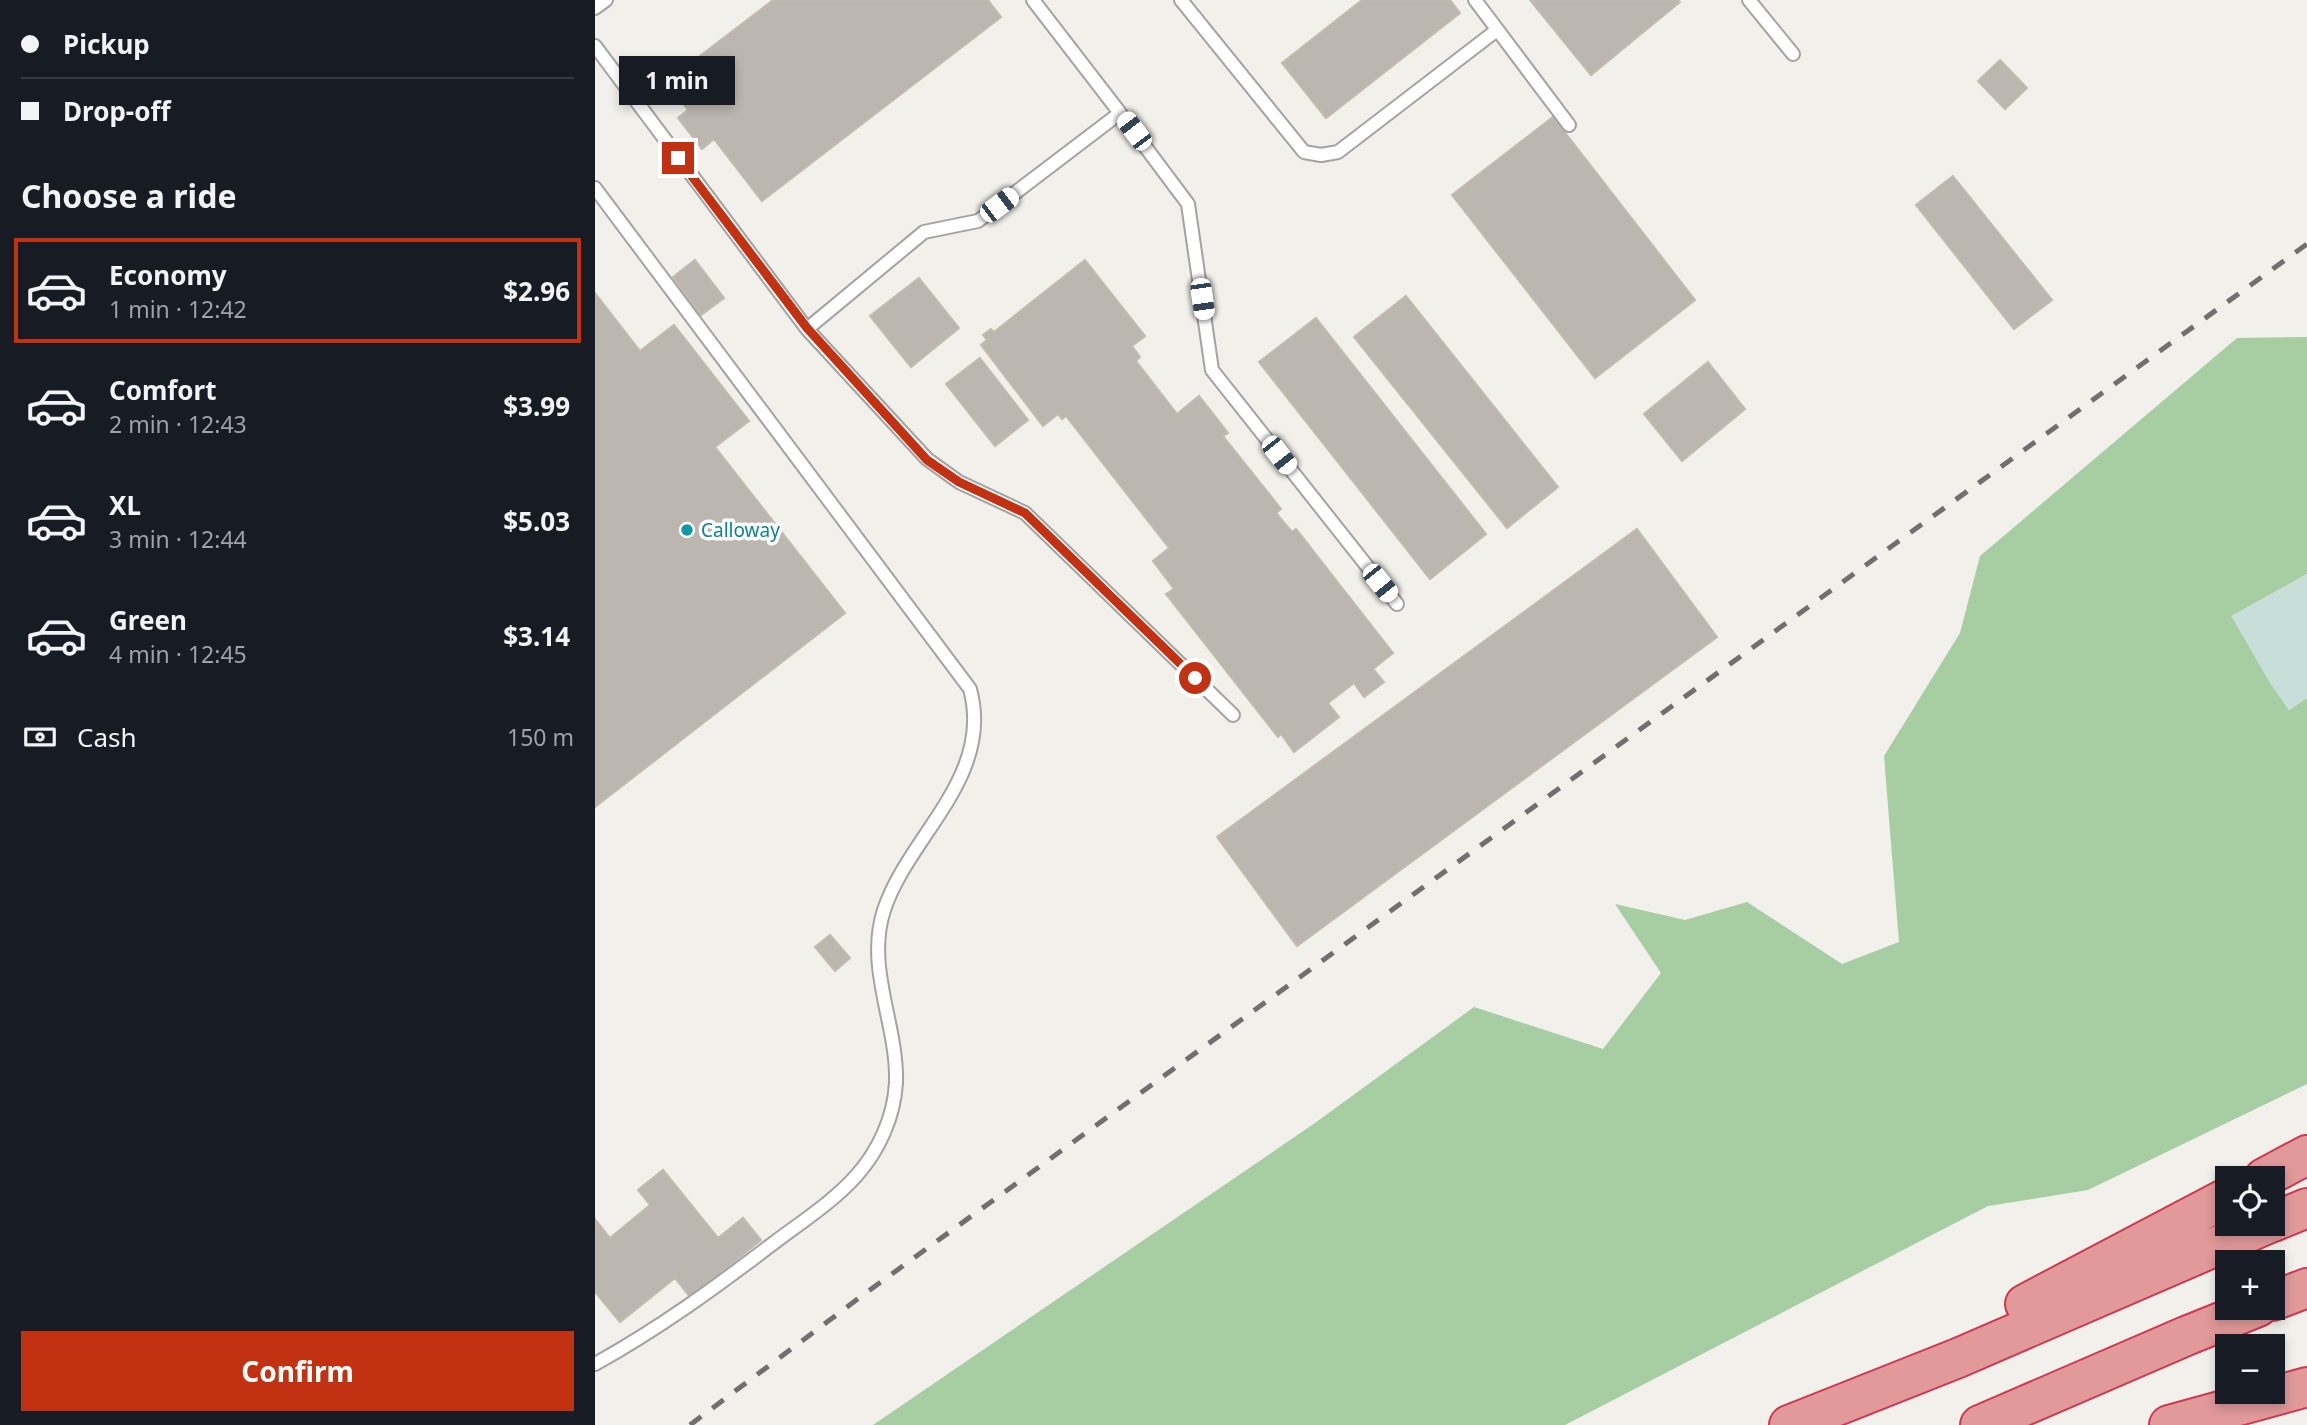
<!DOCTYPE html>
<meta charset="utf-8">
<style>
:root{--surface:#171b24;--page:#20242c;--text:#f1f3f6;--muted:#9ea1a6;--line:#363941;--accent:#c23212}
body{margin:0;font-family:"Noto Sans",sans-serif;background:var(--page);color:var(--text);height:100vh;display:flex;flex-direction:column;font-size:26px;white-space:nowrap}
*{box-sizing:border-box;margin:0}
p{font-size:23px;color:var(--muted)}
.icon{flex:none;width:38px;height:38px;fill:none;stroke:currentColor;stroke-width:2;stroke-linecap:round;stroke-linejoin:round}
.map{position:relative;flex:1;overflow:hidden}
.drawer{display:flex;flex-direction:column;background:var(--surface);width:595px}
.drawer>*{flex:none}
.top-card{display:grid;align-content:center;height:154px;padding:0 21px;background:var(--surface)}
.controls{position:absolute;left:1620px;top:1166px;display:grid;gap:14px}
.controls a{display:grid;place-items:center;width:70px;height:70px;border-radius:0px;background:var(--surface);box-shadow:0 4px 10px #0003;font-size:35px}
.end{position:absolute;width:32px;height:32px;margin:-16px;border:9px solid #c23212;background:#fff;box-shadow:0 0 0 4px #fff}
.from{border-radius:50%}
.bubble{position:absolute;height:49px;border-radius:0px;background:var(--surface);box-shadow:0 4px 10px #0003;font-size:23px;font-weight:700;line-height:49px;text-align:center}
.car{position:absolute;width:21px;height:42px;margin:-21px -10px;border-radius:9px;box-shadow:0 0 5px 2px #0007;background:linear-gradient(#fff 24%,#345 0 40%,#fff 0 76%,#345 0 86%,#fff 0)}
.top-card b{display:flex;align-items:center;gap:24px;height:66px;font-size:26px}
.top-card b+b{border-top:2px solid var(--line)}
.top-card i{width:18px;height:18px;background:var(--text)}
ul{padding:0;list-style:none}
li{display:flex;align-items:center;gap:21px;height:105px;margin:0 14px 10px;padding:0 7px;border:4px solid transparent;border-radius:0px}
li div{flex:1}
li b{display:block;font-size:26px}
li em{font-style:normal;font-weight:700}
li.active{border-color:var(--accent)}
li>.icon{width:63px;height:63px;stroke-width:1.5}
h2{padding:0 21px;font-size:32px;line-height:84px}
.pay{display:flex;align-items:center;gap:18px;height:77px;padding:0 21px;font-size:26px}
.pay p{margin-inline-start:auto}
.cta{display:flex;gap:14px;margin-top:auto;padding:14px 21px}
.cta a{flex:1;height:80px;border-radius:0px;background:var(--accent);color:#fff;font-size:28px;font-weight:700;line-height:80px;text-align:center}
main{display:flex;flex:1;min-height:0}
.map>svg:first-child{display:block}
</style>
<main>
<section class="drawer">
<div class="top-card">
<b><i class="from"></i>Pickup</b>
<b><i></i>Drop-off</b>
</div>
<h2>Choose a ride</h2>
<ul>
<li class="active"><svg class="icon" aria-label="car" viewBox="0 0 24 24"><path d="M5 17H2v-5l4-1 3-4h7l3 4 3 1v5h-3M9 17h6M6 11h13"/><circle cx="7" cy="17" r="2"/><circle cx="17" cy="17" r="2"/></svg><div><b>Economy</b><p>1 min · 12:42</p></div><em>$2.96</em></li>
<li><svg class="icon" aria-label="car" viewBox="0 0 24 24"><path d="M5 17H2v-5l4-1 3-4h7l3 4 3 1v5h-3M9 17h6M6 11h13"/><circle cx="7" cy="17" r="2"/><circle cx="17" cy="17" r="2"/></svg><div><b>Comfort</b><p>2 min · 12:43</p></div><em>$3.99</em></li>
<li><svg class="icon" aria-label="car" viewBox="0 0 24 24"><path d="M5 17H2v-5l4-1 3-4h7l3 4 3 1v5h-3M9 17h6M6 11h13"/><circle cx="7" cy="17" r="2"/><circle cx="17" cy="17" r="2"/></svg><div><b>XL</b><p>3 min · 12:44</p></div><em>$5.03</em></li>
<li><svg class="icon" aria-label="car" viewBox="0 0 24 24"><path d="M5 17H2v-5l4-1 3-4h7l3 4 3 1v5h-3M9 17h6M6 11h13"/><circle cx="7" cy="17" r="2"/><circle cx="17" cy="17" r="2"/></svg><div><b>Green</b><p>4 min · 12:45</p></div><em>$3.14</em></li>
</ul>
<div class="pay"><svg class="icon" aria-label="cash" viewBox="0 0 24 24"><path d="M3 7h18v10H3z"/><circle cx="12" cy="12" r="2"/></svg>Cash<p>150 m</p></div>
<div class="cta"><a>Confirm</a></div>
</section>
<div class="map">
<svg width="1712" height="1425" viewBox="0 0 1712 1425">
<rect width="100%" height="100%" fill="#f1f0ea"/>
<path fill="#a7cda2" d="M1712,337V574L1637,616L1674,681L1694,710L1712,698V1084L1493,1190L1393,1206L970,1425H278L720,1123L879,1007L1008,1049L1066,973L1020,904L1090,920L1152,902L1247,964L1304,942L1289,756L1365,633L1385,556L1642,338Z"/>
<path fill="#c8ded8" d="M1712,574V698L1694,710L1674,681L1636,616Z"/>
<path fill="#bbb6af" stroke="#c2baad" stroke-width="2" d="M178,0H393L406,17L167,201L119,139L107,149L83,118L93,110L71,82Z
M767,0H855L865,13L731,118L687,63Z
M935,0H1083L1085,2L996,75Z
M1405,60L1432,88L1410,109L1383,81Z
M958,117L1100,300L1000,378L857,195Z
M1358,176L1457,300L1419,329L1321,205Z
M100,260L129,298L106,315L78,277Z
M490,260L550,336L537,346L545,357L541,361L582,414L604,396L633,433L628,436L686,509L681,513L697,532L701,529L798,653L778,669L789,682L769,697L759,683L733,703L744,717L699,752L686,734L683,737L571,594L579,589L558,561L574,548L471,416L467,419L463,414L448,426L386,345L392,340L388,335L396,329L399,332Z
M324,278L364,328L316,367L275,316Z
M0,293L45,351L79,325L154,421L120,447L250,613L0,807Z
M811,296L963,487L912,528L759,337Z
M721,318L891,534L835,579L664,362Z
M385,358L433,420L400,446L351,384Z
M1113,362L1150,409L1087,461L1049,414Z
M1042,529L1122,637L702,946L622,837Z
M235,935L255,958L240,971L220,947Z
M68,1170L123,1238L148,1218L166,1240L95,1297L80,1278L25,1322L0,1292V1219L15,1238L55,1205L43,1190Z"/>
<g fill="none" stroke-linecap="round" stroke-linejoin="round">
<defs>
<path id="service" d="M438,0L525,113L383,221L329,232L212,329L332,459L364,482L430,513L638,715
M586,0L709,152L726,155L743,152L902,30
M880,0L974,125
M1154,0L1198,54
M0,8L11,0
M0,46L212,329
M525,113L593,204L617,370L802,604
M0,188L375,689C399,777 314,835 289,910C270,968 303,1025 301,1083C299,1117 284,1150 262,1175C239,1201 208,1221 180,1242C121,1287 65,1328 0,1364"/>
<path id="motorway" d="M1669,1178L1712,1155
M1678,1222L1712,1208
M1678,1301L1712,1288
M1430,1304L1633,1197
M1194,1425L1363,1358L1675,1223
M1385,1425L1591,1336L1663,1307
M1574,1425L1712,1387"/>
</defs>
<use href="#service" stroke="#a3a3a3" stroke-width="16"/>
<use href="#motorway" stroke="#cd3951" stroke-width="42"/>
<use href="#service" stroke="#fff" stroke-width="12"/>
<use href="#motorway" stroke="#e1999a" stroke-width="38"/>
<path stroke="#707070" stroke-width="5" stroke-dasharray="14 14" stroke-linecap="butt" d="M95,1425L268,1295L1712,244"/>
</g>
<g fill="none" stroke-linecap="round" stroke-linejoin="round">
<path stroke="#c23212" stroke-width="9" d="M83,158L212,328L332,460L364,482L430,513L600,678"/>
</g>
<circle fill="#0f9aa8" stroke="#fff" stroke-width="2.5" cx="92" cy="530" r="7"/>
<g text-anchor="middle" stroke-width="7" stroke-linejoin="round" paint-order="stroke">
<g font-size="19" fill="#0d838f" stroke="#fff" text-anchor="start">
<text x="106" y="537">Calloway</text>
</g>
</g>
</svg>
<div class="controls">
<a><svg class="icon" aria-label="locate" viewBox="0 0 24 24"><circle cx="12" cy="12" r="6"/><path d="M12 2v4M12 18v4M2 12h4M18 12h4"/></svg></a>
<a>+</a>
<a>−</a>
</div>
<i class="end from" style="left:600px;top:678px"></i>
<i class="end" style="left:83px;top:158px"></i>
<div class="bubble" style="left:24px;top:56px;width:116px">1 min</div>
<i class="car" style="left:539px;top:131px;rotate:323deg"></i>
<i class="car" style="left:404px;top:205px;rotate:53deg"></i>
<i class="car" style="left:607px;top:299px;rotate:172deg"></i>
<i class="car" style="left:684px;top:455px;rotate:142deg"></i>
<i class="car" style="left:785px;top:583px;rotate:141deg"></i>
</div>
</main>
